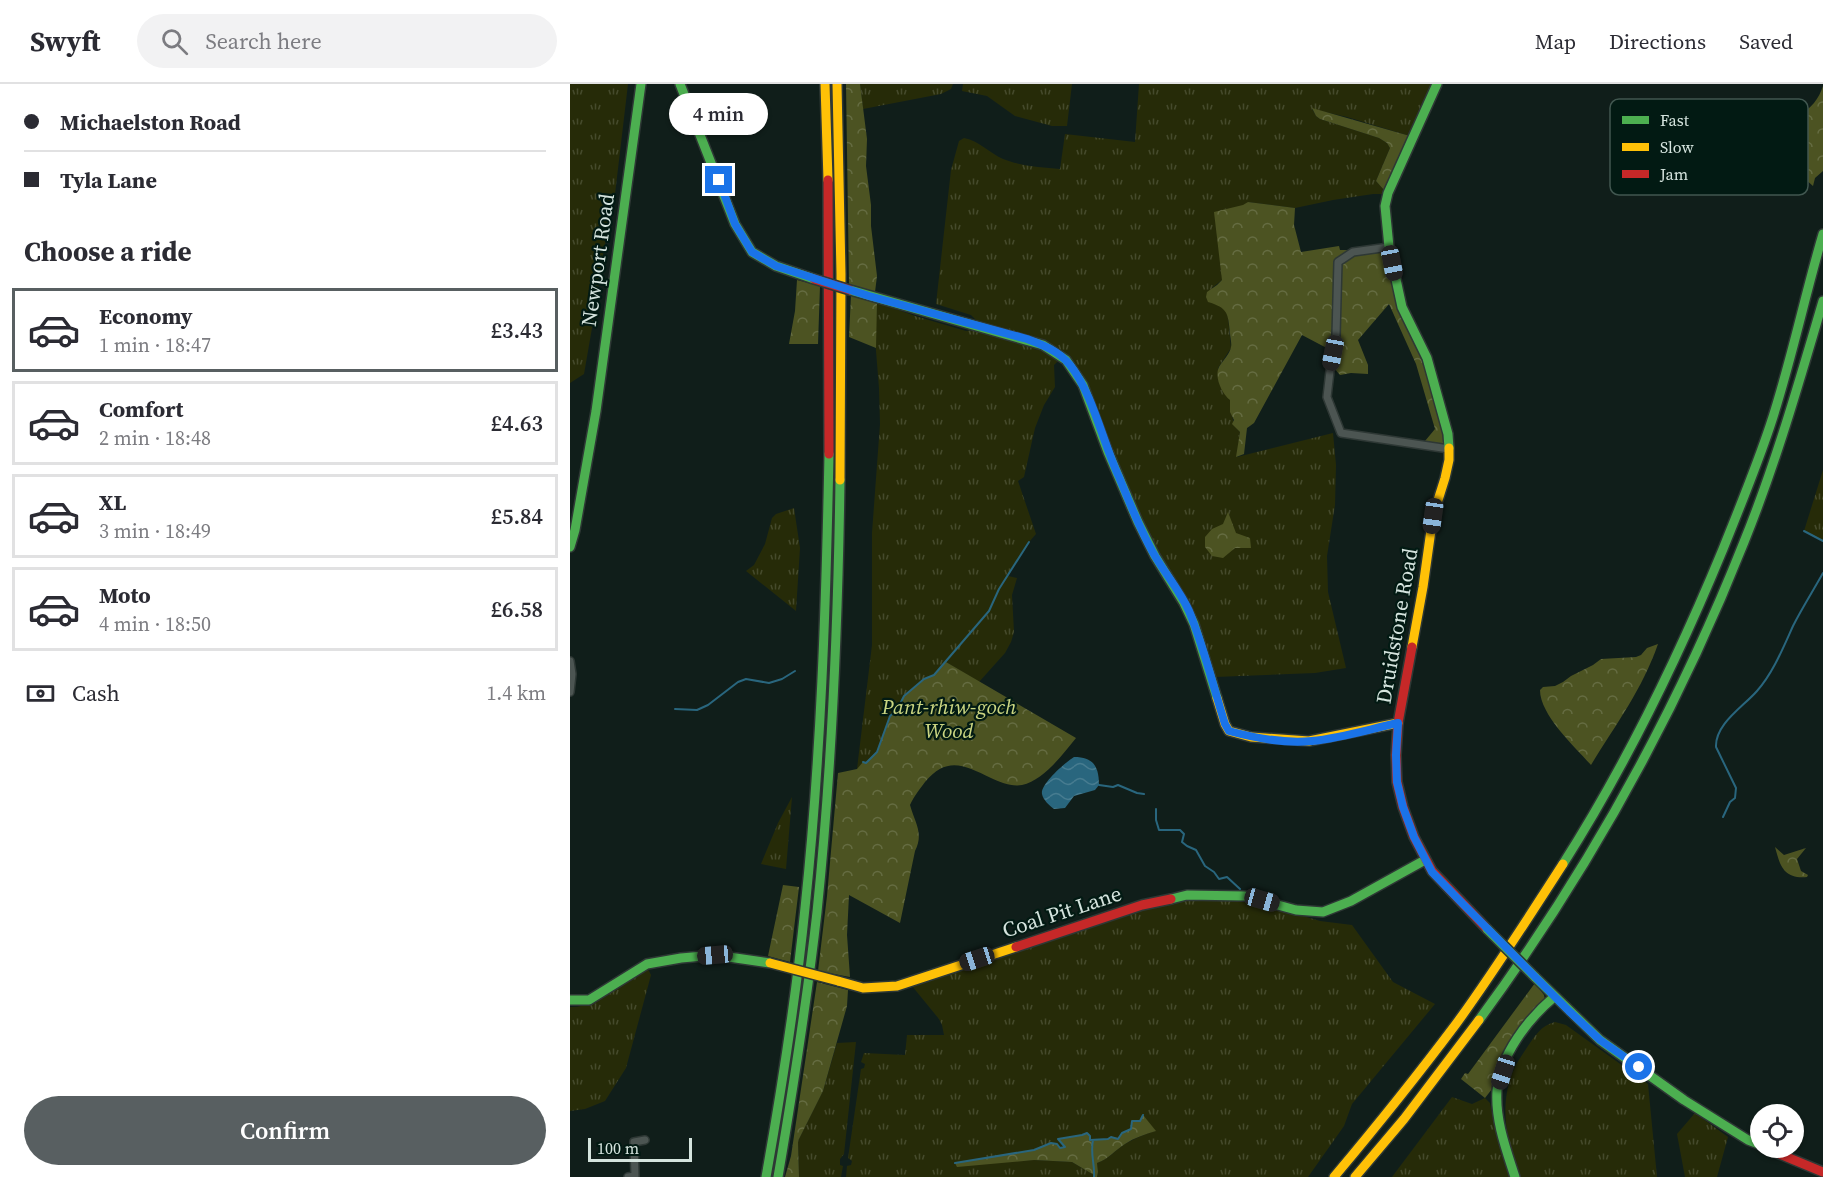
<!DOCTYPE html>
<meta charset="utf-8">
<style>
:root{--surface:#fff;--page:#f2f2f3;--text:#2b2b33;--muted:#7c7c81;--line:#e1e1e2;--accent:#585f61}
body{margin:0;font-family:"Source Serif 4",serif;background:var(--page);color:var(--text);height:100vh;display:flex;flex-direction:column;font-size:22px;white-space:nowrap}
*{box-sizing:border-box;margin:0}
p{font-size:20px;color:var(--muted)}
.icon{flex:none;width:33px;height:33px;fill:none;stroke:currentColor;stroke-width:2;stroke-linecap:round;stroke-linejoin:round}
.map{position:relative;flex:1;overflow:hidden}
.side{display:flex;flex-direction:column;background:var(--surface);width:570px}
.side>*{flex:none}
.hud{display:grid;align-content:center;height:132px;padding:0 24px;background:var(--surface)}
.controls{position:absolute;left:1180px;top:1020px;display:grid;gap:12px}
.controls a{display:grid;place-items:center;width:54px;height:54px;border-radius:50%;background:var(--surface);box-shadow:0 2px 4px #0004;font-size:30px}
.scale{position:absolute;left:18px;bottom:15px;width:104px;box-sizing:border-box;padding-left:6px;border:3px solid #d5e4de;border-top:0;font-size:16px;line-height:21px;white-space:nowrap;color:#d5e4de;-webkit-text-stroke:4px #021a13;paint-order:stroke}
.end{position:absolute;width:27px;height:27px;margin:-14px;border:8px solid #1a73e8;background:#fff;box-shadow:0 0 0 3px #fff}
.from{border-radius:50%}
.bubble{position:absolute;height:42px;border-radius:21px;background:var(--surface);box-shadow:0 2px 4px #0004;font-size:20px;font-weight:600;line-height:42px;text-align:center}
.car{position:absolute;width:18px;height:36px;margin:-18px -9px;border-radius:8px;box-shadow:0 0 4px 2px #0007;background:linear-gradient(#222 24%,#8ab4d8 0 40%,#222 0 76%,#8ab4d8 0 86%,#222 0)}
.hud b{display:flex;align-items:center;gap:21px;height:57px;font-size:22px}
.hud b+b{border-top:2px solid var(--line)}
.hud i{width:15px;height:15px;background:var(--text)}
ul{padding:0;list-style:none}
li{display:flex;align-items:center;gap:18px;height:84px;margin:0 12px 9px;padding:0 12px;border:3px solid var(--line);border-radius:0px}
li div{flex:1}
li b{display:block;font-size:22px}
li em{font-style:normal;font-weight:600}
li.on{border-color:var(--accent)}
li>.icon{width:54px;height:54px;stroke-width:1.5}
h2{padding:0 24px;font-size:27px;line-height:72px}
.pay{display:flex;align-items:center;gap:15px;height:66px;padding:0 24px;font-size:22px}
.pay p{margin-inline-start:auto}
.primary-button{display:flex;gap:12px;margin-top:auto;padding:12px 24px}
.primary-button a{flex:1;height:69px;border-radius:36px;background:var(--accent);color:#fff;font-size:24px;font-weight:600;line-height:69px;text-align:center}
header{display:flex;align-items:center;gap:36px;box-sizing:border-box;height:84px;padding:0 30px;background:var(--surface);border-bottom:2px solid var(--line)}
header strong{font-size:28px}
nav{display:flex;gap:33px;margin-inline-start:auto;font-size:21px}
.search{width:420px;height:54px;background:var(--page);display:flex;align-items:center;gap:15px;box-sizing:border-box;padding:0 21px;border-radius:33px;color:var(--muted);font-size:22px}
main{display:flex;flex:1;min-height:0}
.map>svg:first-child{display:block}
</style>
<header>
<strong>Swyft</strong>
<div class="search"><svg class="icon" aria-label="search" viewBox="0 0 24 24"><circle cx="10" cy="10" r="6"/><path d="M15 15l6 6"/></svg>Search here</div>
<nav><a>Map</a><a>Directions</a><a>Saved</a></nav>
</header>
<main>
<section class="side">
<div class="hud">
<b><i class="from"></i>Michaelston Road</b>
<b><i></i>Tyla Lane</b>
</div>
<h2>Choose a ride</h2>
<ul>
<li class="on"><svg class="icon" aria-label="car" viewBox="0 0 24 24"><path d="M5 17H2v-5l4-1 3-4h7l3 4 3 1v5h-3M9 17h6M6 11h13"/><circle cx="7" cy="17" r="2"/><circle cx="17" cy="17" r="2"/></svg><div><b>Economy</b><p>1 min · 18:47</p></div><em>£3.43</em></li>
<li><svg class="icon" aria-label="car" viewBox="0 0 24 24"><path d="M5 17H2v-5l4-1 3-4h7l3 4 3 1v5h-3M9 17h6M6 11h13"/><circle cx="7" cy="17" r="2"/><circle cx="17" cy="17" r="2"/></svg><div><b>Comfort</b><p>2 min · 18:48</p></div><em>£4.63</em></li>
<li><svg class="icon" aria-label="car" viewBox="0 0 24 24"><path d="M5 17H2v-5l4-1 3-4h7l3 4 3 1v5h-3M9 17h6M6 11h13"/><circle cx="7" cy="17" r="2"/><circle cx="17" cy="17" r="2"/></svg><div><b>XL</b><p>3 min · 18:49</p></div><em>£5.84</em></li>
<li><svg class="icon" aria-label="car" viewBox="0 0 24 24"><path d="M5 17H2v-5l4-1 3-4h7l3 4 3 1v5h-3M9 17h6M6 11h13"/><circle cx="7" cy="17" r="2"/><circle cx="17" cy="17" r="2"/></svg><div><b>Moto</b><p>4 min · 18:50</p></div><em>£6.58</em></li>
</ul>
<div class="pay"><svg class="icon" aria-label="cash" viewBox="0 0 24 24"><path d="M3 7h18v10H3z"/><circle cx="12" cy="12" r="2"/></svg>Cash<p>1.4 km</p></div>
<div class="primary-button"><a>Confirm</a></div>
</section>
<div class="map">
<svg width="1253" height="1093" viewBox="0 0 1253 1093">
<defs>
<pattern id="grass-tufts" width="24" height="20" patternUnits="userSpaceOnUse" patternTransform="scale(1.5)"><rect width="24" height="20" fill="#262b08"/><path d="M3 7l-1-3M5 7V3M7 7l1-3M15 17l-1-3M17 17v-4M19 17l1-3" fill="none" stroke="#454a2c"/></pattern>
<pattern id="forest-crowns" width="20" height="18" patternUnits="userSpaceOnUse" patternTransform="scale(1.5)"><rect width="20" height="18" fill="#4c5322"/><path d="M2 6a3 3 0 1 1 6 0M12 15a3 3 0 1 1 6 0" fill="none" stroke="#656c42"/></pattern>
<pattern id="water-waves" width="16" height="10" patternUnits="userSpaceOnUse" patternTransform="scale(1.5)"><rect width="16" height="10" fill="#29667e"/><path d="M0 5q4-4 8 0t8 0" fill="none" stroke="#477c90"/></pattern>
</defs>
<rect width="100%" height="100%" fill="#101e1a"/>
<path fill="url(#grass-tufts)" d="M0,0H58L45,110L33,171L22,244L14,290L0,299Z
M290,0H383L381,5L371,10L293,25Z
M393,0H502L497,42H482L445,32L417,12L392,7Z
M569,0H863L840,52L777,33L742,25L746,32L750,35L809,54L817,59L820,64L806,97L814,106V110H803L763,116L725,124L678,118L652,196L642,204L649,221L656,227L658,233L661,264L648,284C652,294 657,305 660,316C662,327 661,340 670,348L667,373L763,349L766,381L765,421L757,472L758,508L776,584L745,589L645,593L633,553L620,518L585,464L500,274L408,238L401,231L366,220L381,86L389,57L394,54C410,57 419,69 433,75C450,82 471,83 490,85L495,50L565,58Z
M307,218L345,232L396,247L404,246C432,253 464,259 489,276L484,281L485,303L474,321L465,344L454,393L448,397L466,450L459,458L438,492L447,494L442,511L444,548L441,558L435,569L409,598L376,578L364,591L354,595L334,612L327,626L320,632L307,668L296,679L287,685L302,561V449L310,340L309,304L305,254Z
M1253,386V457L1234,447Z
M224,424L230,464L226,527L176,487L184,481L195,460L202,434L206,430Z
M222,713L216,785L191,780L208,739Z
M646,814L687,818L750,837L782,841L823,898L865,920L782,1020L774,1042L738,1093H527L528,1088L527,1079C539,1075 544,1067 555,1060C564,1055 575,1050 585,1047L573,1032C567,1043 555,1046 548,1055L520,1056L516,1049L512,1051L489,1055L495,1063L490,1064L481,1059L464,1066L385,1079L464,1076L502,1078L524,1091V1093H276L277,1082L281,1081L282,1077L278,1074L291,985L294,984L295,980L291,978L294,969L335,971L337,951H374L372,941L369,935L342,902C386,885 431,870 476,855C532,836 588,817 646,814Z
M78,885L81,891L56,984L35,1017L15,1025L0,1027V923C31,924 51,897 78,885Z
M985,938L996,941L1078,1000L1087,1093H949C937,1057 928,1022 944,985C947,978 952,971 956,965C965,952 970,942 985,938Z
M286,958L274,1070L270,1075V1081L273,1082L271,1093H229L228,1057L253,1007L267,959Z
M882,1013L902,1020L915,1014L920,1019L925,1045L941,1093H822Z
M1125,1029L1158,1053L1147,1093H1115L1107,1050Z"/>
<path fill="url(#forest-crowns)" d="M276,0H290L297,55L296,82L301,121V142L307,192L305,208L279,200Z
M1253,2V87L1245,94L1243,102C1222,85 1211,60 1227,35C1232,29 1239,25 1244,19C1248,14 1251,8 1253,2Z
M742,24L840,52L814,106L806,97L820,64L817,59L809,54L750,35L746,32Z
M678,118L725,124L724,141L731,168L769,162L770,166H777L784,172L815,167L828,223L854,276L866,314L875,360L855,357L865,345L846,280L819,220L788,256L798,281V290L781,289L770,291L764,284L768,270L732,251L684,339L677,344L674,370L666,373L670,348L662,340L664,336L660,328V316C652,310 644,293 649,283C653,276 660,270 661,263C662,259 660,253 660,249C658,229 658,224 638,218L636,213L637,208L647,201L652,196L644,128L673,121Z
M227,196L250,202L248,260H219L225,227Z
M281,211L307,218L306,264L279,253Z
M658,428L666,449L680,454L681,464H665L653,474L642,472L635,463V453L642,445L653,440Z
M1088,560C1072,606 1046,640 1021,681C1005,663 970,631 970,606L973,603L985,602L993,598L1001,592L1023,581L1031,575L1066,573L1071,571L1077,564Z
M376,578L506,654C492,671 474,696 452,701C442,703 429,698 421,694C394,681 377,672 355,698C349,706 344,712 340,721C345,739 354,749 345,767L330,839L279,811L277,851L280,893L248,887L257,812L268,689L287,685L293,678H297L307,668L320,632L327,626L334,612L354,595L364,591Z
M1205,763L1214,771L1236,764L1227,775L1231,787L1238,791L1237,793C1213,795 1210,781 1205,763Z
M213,801L229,803L220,878L198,872Z
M247,898L278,906L277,922L253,1007L228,1057L229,1093H215L221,1072Z
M965,899L974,911L975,916L927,988L922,1005L915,1014L891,995L895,989L898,990Z
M573,1031L586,1047C575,1050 564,1054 555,1060C545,1066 539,1075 527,1079L528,1088L527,1093H524V1091L502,1078L464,1076L387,1083L385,1079L464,1066L481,1059L487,1060L490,1064L494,1063L488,1055L512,1051L517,1049L520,1052V1056L537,1055L541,1053L548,1054L552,1049L561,1045L562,1037H570Z"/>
<path fill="url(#water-waves)" d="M504,673C523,673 529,682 529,701L525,706L504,712L495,724L484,725C480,722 473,716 472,710C470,700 496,678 504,673Z"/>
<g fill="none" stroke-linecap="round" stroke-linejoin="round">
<path stroke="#29667e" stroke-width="2" d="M1234,447L1253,457
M105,625L127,626L138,621L168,598L176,595L199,599L212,595L225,587
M293,678L296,679L307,668L320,632L327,626L334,612L354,595L364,591L419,527L429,505L459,458
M529,701L543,703L548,701L567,709L574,710
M586,725V736L589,746H610L614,750L612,758L617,762L626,766L635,782L644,788L649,795L657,793L670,805
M1153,733L1160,718L1165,714L1166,704L1146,663C1145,640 1173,623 1187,607C1203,589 1213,564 1223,542C1232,524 1243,507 1253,489
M523,1056C520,1071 525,1079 524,1093
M385,1079L464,1066L481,1059L487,1060L490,1064L495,1063L488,1055L512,1051L517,1049L520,1052V1056L538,1055L541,1053L548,1055L552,1049L561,1045L562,1037H570L573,1031"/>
<defs>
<path id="street" d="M819,163L783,168L768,178L766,251L760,287L757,313L771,349L879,365
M0,577L2,590L0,608
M58,1093L65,1092L64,1058L75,1056"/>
<path id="fast" d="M110,0L165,140L182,168L206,182L244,195
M867,0L818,109L815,122L819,163L832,223L857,274L878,350L879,364
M280,206L473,261L496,276L513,301L538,368L568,438L585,472L614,519L624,540L647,614
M0,463L5,446L26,327L71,0
M993,780C1056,681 1108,574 1153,465C1169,425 1186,384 1200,342C1221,279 1234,214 1253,150
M601,815L617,811L675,812L726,826L753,828L781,817L855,776
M965,893L1030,956L1114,1016L1178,1056L1191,1061
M0,916H19L77,880L111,874L145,871L200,879
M909,936C1017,789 1107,627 1174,458C1206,379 1229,298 1253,217
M196,1093C212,1003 226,914 235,824C251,673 256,522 259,370
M208,1093C223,1005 237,917 247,828C262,684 268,540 270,396
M945,1093C936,1065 925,1036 927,1007C930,971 958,935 984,913"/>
<path id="slow" d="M255,0L258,96
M267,0L271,190L270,396
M842,563L853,503L863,432L875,394L879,376V364
M647,614L655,640L659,647L681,653L739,657L828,639
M268,897L293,904L327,902L446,863
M764,1093C806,1043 847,992 886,940C924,888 958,834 993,780
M785,1093L834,1035L909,936"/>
<path id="jam" d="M258,96L259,370
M842,563L828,639L826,671L827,698L833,723L844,753L862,787L917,845
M446,863L572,821L601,815
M1195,1064L1253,1088"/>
</defs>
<use href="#street" stroke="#2e3835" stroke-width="10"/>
<use href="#fast" stroke="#2e3835" stroke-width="12"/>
<use href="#slow" stroke="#2e3835" stroke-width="12"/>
<use href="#jam" stroke="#2e3835" stroke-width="12"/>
<use href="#street" stroke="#4c5552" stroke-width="7"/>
<use href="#fast" stroke="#4caf50" stroke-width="9"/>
<use href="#slow" stroke="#ffc107" stroke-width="9"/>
<use href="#jam" stroke="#c62828" stroke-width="9"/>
<defs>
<path id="fast-bridge" d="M917,845L965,893"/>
<path id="slow-bridge" d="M200,879L268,897"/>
<path id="jam-bridge" d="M244,195L280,206"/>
</defs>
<use href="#fast-bridge" stroke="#2e3835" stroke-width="12" stroke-linecap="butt"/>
<use href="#slow-bridge" stroke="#2e3835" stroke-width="12" stroke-linecap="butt"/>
<use href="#jam-bridge" stroke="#2e3835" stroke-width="12" stroke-linecap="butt"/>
<use href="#fast-bridge" stroke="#4caf50" stroke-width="9"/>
<use href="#slow-bridge" stroke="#ffc107" stroke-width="9"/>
<use href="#jam-bridge" stroke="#c62828" stroke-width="9"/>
</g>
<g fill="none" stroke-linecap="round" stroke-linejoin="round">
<path stroke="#1a73e8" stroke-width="8" d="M149,96L165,140L182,168L206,182L299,212L457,255C473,261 489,267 500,281C523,310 533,359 549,393C560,420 571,448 585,472C596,491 610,507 619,527C634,563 643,602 655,640L659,647C685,654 715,660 742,657C771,654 800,645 828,639L826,671L827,698L833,723L844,753L862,788L892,819L999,927L1030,956L1069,983"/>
</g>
<g text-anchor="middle" stroke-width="4.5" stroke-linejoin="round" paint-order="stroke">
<g font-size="21" fill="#d5e4de" stroke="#021a13">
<text transform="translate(28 176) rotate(-82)" y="7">Newport Road</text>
<text transform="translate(827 542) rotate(-80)" y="7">Druidstone Road</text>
<text transform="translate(492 828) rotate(-18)" y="7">Coal Pit Lane</text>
</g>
<g font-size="21" font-style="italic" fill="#cbd682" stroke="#021a13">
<text x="379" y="630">Pant-rhiw-goch<tspan x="379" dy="24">Wood</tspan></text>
</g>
</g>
<rect x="1040" y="15" width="198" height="96" rx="9" fill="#021a13" stroke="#415750" stroke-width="1.5"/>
<rect x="1052" y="32" width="27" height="8" fill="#4caf50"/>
<rect x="1052" y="59" width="27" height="8" fill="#ffc107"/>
<rect x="1052" y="86" width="27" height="8" fill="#c62828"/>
<g font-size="16" fill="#d5e4de">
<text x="1090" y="42">Fast</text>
<text x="1090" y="69">Slow</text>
<text x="1090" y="96">Jam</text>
</g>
</svg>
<div class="controls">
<a><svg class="icon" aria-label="locate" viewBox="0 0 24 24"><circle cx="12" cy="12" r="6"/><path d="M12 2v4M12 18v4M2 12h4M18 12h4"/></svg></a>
</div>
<div class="scale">100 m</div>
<i class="end from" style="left:1069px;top:983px"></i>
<i class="end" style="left:149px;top:96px"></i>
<div class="bubble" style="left:99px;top:9px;width:99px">4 min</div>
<i class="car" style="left:822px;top:179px;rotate:169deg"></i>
<i class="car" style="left:763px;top:269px;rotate:191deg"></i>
<i class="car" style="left:863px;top:432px;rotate:188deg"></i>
<i class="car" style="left:692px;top:816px;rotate:106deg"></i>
<i class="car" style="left:145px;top:871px;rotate:265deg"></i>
<i class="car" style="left:407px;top:875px;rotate:252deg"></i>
<i class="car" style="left:933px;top:988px;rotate:198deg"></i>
</div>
</main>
